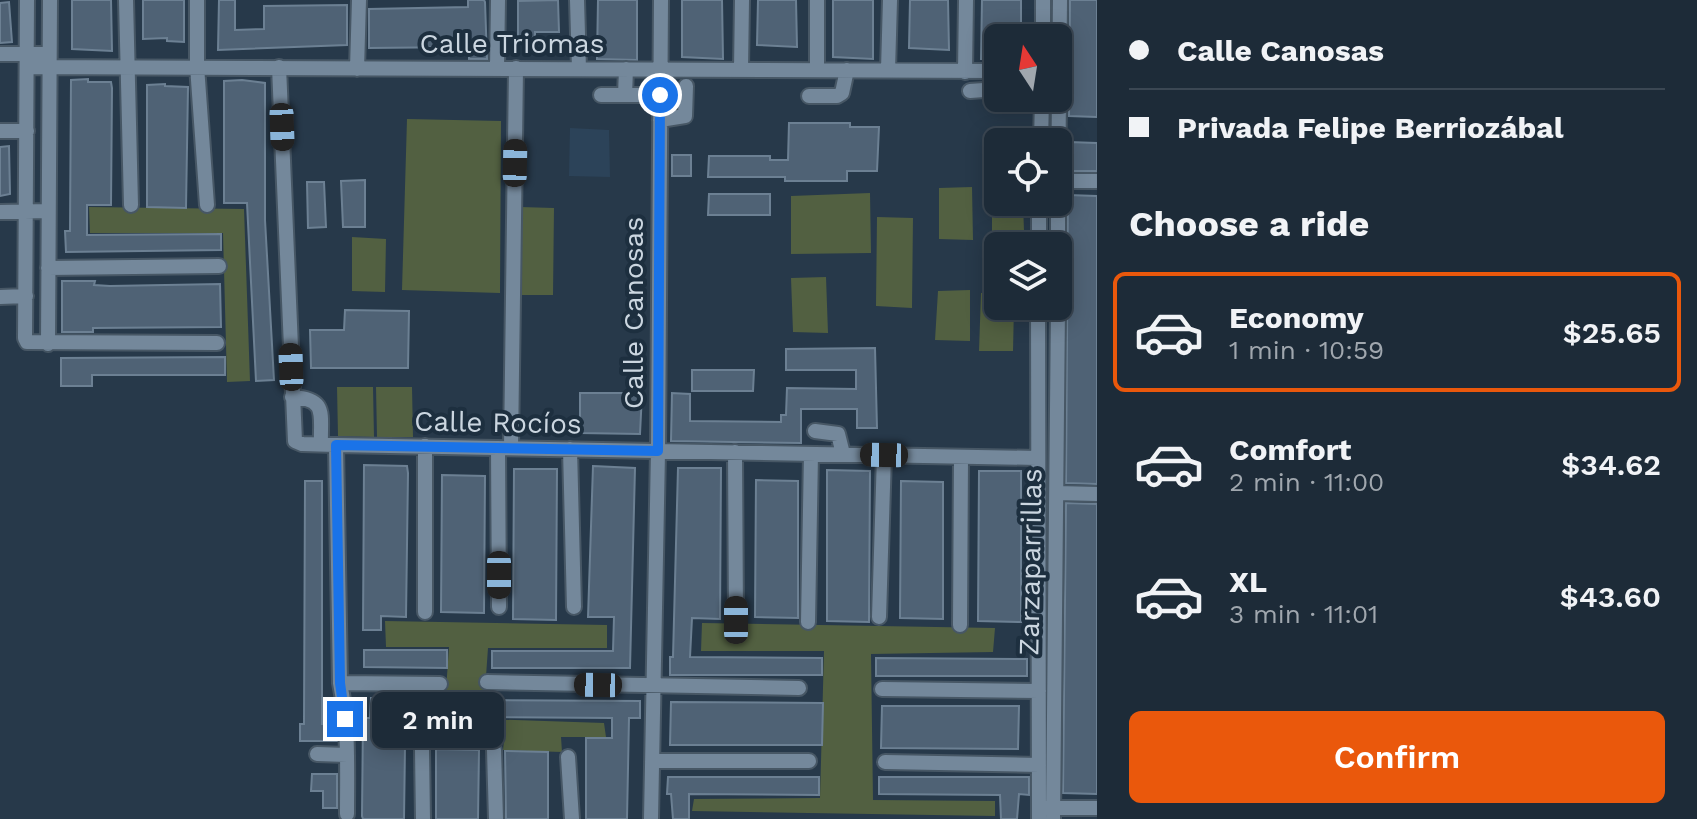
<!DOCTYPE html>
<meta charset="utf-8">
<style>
:root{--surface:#1d2b38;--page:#253340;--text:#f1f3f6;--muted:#a0a7ae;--line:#3b4753;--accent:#ea580c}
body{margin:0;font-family:"Work Sans",sans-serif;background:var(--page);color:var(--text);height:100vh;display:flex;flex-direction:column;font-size:30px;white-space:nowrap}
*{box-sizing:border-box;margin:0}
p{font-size:26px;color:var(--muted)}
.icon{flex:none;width:44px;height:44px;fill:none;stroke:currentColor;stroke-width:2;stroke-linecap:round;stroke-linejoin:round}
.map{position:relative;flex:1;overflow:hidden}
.side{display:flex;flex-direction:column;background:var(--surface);width:600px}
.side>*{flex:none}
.hud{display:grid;align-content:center;height:176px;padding:0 32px;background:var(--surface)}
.needle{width:52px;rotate:348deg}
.tools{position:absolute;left:984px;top:24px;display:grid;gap:16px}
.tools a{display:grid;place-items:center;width:88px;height:88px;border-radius:12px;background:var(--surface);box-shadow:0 4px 20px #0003,0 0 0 2px var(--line);font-size:40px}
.end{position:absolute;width:36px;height:36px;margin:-18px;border:10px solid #1a73e8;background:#fff;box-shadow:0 0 0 4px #fff}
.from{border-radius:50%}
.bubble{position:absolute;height:56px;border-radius:12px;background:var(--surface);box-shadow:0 4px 20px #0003,0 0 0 2px var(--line);font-size:26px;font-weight:600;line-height:56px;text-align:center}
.car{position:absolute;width:24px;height:48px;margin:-24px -12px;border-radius:10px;box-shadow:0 0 6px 2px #0007;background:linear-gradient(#222 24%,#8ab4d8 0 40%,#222 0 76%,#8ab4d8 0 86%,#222 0)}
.hud b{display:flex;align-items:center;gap:28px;height:76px;font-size:30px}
.hud b+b{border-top:2px solid var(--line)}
.hud i{width:20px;height:20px;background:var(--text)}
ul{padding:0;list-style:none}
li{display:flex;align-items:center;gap:24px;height:120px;margin:0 16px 12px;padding:0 16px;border:4px solid transparent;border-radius:12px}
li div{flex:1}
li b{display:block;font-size:30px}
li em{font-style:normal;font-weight:600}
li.selected{border-color:var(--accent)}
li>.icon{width:72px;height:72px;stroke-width:1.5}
h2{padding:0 32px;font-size:36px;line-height:96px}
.button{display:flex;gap:16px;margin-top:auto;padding:16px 32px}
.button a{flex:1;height:92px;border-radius:12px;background:var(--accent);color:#fff;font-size:32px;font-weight:600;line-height:92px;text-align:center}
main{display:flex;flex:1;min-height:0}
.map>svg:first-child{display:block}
</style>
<main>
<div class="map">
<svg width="1097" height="819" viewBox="0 0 1097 819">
<rect width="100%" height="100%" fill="#27394a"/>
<path fill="#2c4359" d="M570,128L609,130L610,177L569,176Z"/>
<path fill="#526041" d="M407,119L501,121L500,293L402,290Z
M992,182H998V202H1023L1024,231H992Z
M972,187L973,240L939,239V188Z
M870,193L871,253L791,254V196Z
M89,207L244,209L250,381L227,382L223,233H90Z
M520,207L554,208L553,295H519Z
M877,217L913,218L912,308L876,306Z
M352,237L386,239L385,292L352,291Z
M826,277L828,333L793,332L791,278Z
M970,290V341L935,340L938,291Z
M981,293H998V306H1014L1013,351H979Z
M337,387H373L374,437L338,436Z
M376,387H412L413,437H377Z
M385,621L607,625V648H488L483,719L604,723L606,737H561L562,752L503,750L504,741L386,743V719H444L449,647H386Z
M702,623L995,628L993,652L871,654L873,800L995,801V816L692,811L694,799L820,798L824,651H701Z"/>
<path fill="#4f6275" stroke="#6c8093" stroke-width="2" d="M72,0H111L112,51L72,49Z
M143,0H184V42L167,41V38L143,39Z
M219,0H235V30L264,29V6L347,5V45L218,50Z
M468,0H484L485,2L487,59H469V48L465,47L369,48V9L468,7Z
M558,0L559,32H535V43L518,44V1Z
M598,0H637V60L597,59Z
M682,0H722L723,59L682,57Z
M758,0H796L797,47L757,45Z
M833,0H873V59L833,57Z
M910,0H948L949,50L909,48Z
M982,0H1021V37L998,38V59H981Z
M1070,0H1097V117L1069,116Z
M9,2L12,42L0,43V3Z
M88,79V82H111L112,88L111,205H87V235L221,234V250L66,252L65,231H70L71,80Z
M242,80L265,83V220L274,380L256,381L247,203H224V81Z
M165,84V86L188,87L186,208L147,207V85Z
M789,123H850V127H879L877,171H847V181H785V177H708L709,156H770V160H788Z
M1069,142L1097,143V171H1068Z
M9,146L10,194L0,196V147Z
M672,155H691V176H672Z
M365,180V227H343L341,181Z
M307,182H324L326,227L308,228Z
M709,194H770V215H708Z
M1068,195L1097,196V484L1066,483Z
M62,281H95L94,285L110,286L220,284L221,327L93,328V332H62Z
M345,310L409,311L408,368H311L310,330H344Z
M875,348L877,428H857V409H801V443L671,441L672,393L690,394V421L781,422V415H786L787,388L856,389V370H786V349Z
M225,357V375H92V386H61V358Z
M692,370H754L753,391H692Z
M580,393H642L640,434L580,433Z
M364,465L407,466L408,473L406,617L381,616V630H363Z
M593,466L635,468L630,668H492V651H613L614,617H588Z
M678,468H721L720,619L692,618L690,657L822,658V675H670V657H673Z
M514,469H557L556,620L513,619Z
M827,470L870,471L869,622L827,621Z
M979,471H1021V622L978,621Z
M442,475L485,476L484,613L441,612Z
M756,480L798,481V618L755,617Z
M305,481H322V724H336L337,741H300V724H304Z
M901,481L943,482V619L900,618Z
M1066,503L1097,504V794L1063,793Z
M364,650H447V668L364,667Z
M876,658L1027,659V676H876Z
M371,698H439V716L380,715V746H405L404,819H363L362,816L363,718H370Z
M489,700L640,701V718H629L627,819H586V738H612V718L488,717Z
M671,702L823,703L822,745H670Z
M882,706H1019L1018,749L881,748Z
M436,749L479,750L478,819H436Z
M505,751L548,752V819H506Z
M312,774H337V808H323V791H311Z
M668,777H819V795L689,794V819H673L671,794H667Z
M879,777H1029V795L1019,794L1017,819H1001L1000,795L879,794Z"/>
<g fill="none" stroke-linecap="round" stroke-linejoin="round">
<defs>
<path id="minor" d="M27,0L25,338L27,342L217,343
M126,0L131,205
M197,0V66L207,205
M577,0L579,69
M1043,0V38
M0,54H49
M27,67L998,71
M279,67L295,441L302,444L336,445L1037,458
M497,68L498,0
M357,69L359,0
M626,69L625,95H660
M741,70L742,0
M817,70V0
M888,70L890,0
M965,72L966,0
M970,91L998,89
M601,95H625
M809,96H837L842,93L847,70
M660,120L685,116L686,86
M0,131H27
M1041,142L1042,98
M1058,181H1097
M1058,192L1060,0
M0,212L48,211
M1039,246V202
M1058,246V202
M48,268L219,266
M0,297L26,296
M1038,306L1039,819
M48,344L50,0
M292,397C328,399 320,414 321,444
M815,431L838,434L843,454
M336,445L340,683C349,726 347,770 347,814
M425,446V612
M498,448L499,607
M511,448L516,68
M570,449L574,607
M735,452L736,620
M1057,493L1097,494
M879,617L884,455
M808,622L811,454
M960,625L961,457
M487,682L799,688
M340,683L440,684
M882,689L1039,691
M422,750L423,819
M494,750L496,819
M317,754L347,755
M568,757L572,819
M652,761H809
M885,762L1039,765
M1045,808H1097
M651,819L658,451L661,0
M1053,819L1058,306"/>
</defs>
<use href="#minor" stroke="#475765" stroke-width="18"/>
<use href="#minor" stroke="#74889b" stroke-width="14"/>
</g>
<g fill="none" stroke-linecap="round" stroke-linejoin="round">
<path stroke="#1a73e8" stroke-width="10" d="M345,719L340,683L336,445L658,451L660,95"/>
</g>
<g text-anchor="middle" stroke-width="8" stroke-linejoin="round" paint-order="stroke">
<g font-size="28" fill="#cbd6e0" stroke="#1d2f3f">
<text x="512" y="53">Calle Triomas</text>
<text transform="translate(633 313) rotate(-90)" y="10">Calle Canosas</text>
<text transform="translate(498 422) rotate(1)" y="10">Calle Rocíos</text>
<text transform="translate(1030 562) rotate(-89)" y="10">Zarzaparrillas</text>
</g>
</g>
</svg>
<div class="tools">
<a><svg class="needle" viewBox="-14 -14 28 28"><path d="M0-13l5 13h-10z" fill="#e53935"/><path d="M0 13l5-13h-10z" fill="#a0a7ae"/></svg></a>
<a><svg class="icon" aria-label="locate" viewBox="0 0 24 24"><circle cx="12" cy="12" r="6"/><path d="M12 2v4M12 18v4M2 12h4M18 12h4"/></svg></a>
<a><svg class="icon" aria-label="layers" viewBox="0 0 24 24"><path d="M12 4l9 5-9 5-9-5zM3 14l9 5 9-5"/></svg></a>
</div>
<i class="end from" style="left:660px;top:95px"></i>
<i class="end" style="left:345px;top:719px"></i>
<div class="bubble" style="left:372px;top:692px;width:132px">2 min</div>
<i class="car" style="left:282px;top:127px;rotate:178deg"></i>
<i class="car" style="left:515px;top:163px;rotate:1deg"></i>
<i class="car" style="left:291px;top:367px;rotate:358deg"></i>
<i class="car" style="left:884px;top:455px;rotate:271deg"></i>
<i class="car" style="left:499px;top:575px;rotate:180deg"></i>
<i class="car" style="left:736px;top:620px;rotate:0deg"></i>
<i class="car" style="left:598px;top:685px;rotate:271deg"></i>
</div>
<section class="side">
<div class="hud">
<b><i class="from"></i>Calle Canosas</b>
<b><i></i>Privada Felipe Berriozábal</b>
</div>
<h2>Choose a ride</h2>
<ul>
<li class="selected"><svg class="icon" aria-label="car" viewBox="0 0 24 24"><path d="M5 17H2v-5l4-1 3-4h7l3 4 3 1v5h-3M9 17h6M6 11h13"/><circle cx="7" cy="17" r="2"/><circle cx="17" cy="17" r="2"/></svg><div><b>Economy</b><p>1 min · 10:59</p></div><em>$25.65</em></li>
<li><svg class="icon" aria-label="car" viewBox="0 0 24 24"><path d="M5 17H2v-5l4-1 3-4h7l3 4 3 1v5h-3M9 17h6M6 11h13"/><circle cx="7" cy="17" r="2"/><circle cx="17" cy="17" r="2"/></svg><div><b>Comfort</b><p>2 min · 11:00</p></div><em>$34.62</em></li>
<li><svg class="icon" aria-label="car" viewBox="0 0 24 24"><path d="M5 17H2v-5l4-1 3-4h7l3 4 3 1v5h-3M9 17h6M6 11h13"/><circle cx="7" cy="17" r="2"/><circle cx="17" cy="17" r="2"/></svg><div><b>XL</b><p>3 min · 11:01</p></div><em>$43.60</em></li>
</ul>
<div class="button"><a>Confirm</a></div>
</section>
</main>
